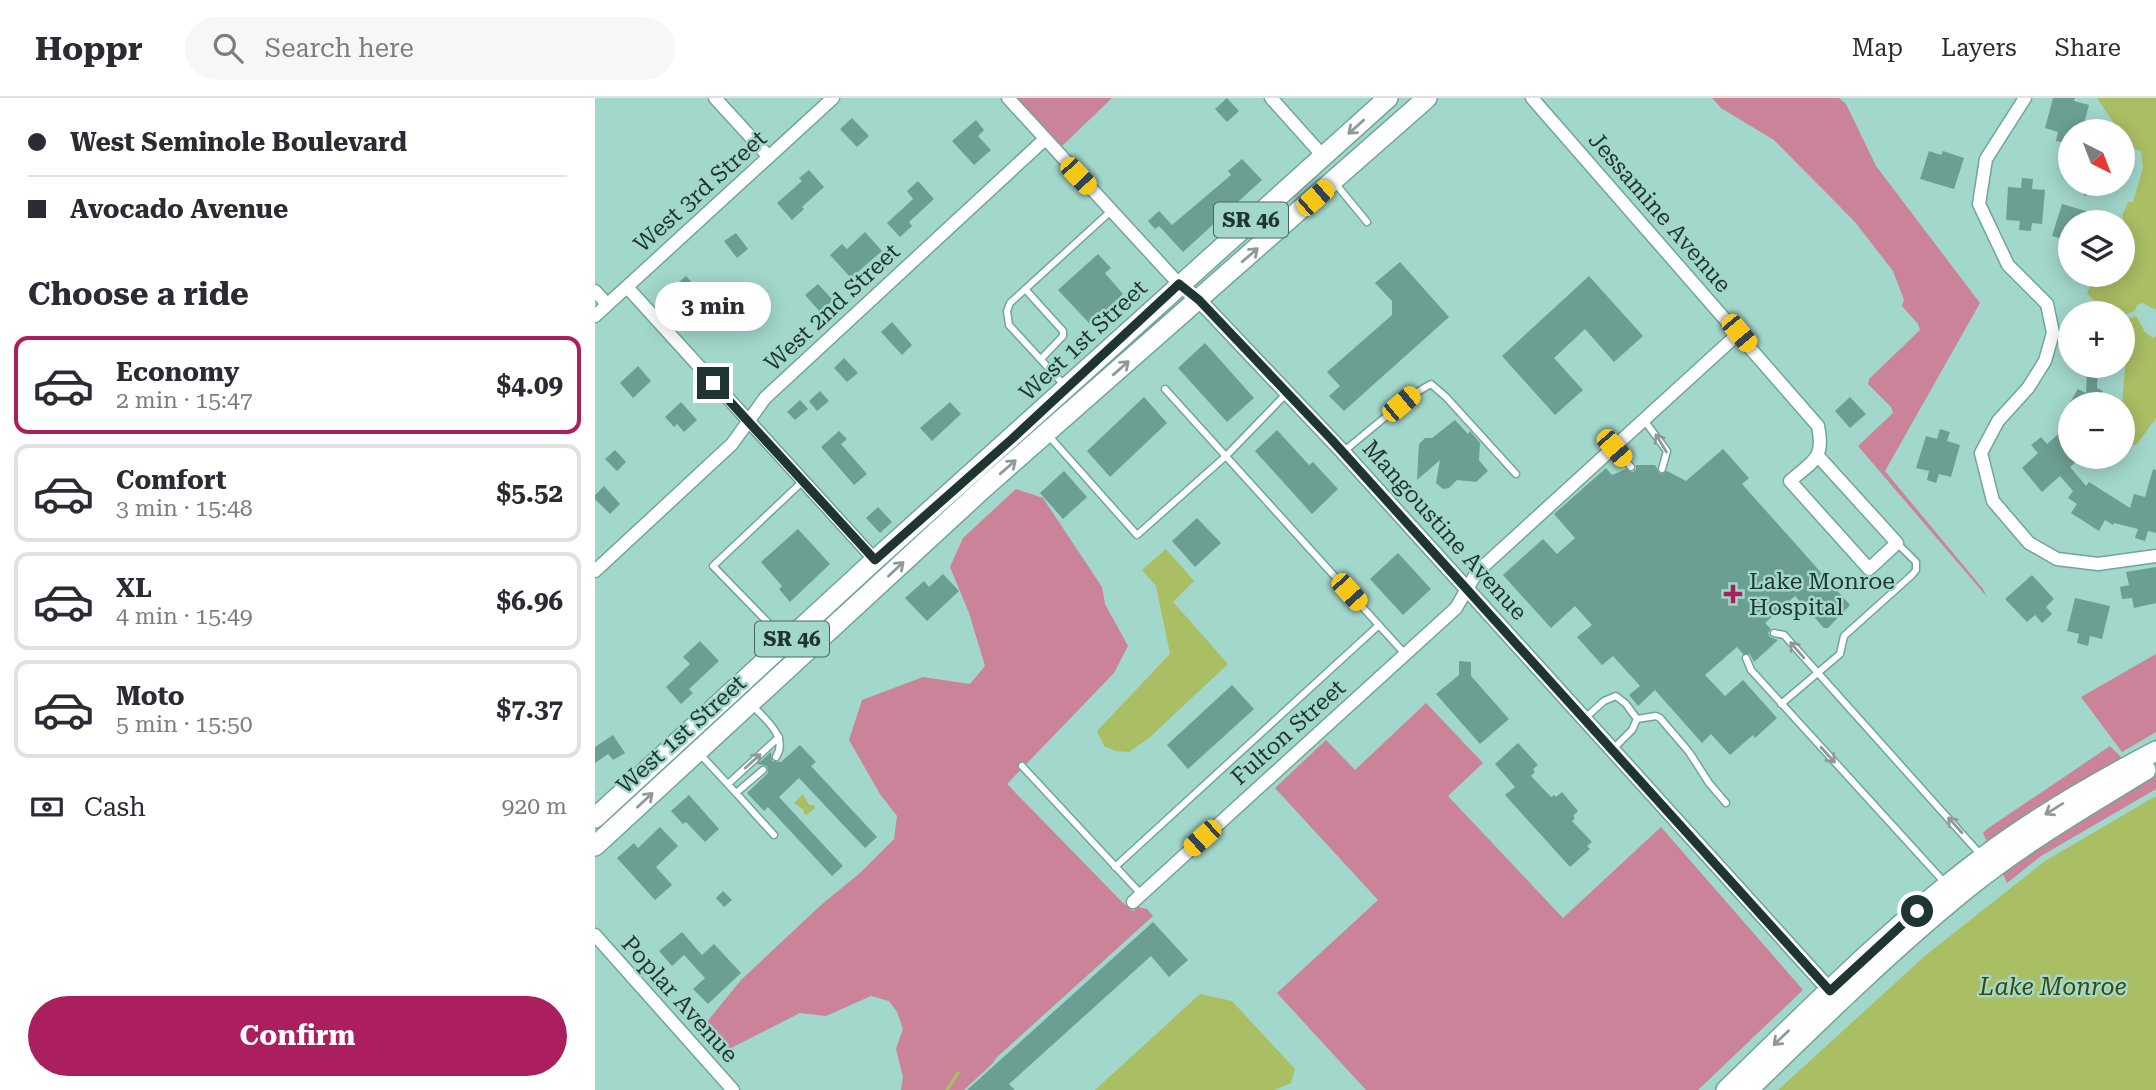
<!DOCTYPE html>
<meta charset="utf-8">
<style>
:root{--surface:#fff;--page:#f7f7f7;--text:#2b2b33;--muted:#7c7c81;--line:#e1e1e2;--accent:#ab1f5e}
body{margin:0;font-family:"Roboto Serif",serif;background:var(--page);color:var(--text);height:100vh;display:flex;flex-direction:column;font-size:26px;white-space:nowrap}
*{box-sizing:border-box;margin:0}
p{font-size:23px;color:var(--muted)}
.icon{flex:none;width:38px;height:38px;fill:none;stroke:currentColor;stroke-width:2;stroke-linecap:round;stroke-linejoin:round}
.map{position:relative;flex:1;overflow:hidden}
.side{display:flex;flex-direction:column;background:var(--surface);width:595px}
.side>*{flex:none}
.banner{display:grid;align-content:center;height:154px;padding:0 28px;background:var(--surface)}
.needle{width:46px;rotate:138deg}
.controls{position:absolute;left:1463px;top:21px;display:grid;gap:14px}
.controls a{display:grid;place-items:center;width:77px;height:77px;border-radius:50%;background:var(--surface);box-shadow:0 4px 18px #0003;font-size:35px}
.end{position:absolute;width:32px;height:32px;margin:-16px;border:9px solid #1f3531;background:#fff;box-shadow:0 0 0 4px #fff}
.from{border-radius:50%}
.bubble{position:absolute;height:49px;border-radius:24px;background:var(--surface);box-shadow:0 4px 18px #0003;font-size:23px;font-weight:700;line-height:49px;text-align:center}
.car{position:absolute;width:21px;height:42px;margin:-21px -10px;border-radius:9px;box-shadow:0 0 5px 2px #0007;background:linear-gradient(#f5c518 24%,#345 0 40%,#f5c518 0 76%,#345 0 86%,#f5c518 0)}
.banner b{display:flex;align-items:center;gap:24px;height:66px;font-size:26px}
.banner b+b{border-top:2px solid var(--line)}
.banner i{width:18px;height:18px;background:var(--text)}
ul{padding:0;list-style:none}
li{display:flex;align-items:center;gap:21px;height:98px;margin:0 14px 10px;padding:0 14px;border:4px solid var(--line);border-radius:14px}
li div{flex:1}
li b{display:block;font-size:26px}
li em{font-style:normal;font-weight:700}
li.current{border-color:var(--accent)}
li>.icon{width:63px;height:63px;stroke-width:1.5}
h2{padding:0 28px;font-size:32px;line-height:84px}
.pay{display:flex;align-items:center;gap:18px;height:77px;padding:0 28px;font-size:26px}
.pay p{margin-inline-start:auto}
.cta{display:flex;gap:14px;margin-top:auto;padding:14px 28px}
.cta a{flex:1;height:80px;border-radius:42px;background:var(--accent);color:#fff;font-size:28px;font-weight:700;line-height:80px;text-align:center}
header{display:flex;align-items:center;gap:42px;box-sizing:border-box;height:98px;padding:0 35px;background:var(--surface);border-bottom:2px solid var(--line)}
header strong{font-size:33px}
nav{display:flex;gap:38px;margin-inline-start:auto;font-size:24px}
.search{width:490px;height:63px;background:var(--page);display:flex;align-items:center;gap:18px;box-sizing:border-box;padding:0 24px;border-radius:38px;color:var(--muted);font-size:26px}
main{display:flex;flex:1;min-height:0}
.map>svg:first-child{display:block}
</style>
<header>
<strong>Hoppr</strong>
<div class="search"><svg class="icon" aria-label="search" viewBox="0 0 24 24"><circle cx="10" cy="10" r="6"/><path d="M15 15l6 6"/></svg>Search here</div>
<nav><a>Map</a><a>Layers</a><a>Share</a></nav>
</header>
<main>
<section class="side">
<div class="banner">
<b><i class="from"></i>West Seminole Boulevard</b>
<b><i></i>Avocado Avenue</b>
</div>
<h2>Choose a ride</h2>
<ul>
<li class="current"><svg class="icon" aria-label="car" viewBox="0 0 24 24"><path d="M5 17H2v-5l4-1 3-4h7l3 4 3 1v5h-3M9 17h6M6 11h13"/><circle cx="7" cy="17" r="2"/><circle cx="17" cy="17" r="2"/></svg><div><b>Economy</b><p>2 min · 15:47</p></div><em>$4.09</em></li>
<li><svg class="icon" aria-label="car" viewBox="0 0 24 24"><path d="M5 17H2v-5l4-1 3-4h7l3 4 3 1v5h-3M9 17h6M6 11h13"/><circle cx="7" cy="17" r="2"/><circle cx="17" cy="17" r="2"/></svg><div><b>Comfort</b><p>3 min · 15:48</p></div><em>$5.52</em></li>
<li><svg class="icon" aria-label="car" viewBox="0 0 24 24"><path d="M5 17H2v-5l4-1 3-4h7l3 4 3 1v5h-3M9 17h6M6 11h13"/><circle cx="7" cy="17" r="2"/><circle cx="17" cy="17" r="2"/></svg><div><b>XL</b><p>4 min · 15:49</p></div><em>$6.96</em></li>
<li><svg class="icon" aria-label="car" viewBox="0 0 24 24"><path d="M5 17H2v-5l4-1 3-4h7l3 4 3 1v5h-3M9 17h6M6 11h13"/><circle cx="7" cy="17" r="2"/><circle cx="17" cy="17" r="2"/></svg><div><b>Moto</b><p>5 min · 15:50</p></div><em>$7.37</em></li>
</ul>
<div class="pay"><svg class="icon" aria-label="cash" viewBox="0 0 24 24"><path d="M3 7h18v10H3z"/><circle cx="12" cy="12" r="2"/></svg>Cash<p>920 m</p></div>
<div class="cta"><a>Confirm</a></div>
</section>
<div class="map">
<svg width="1561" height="992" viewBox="0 0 1561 992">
<rect width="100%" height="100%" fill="#a2d7cb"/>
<path fill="#ca8399" d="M422,0H517L466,49Z
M1117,0H1244L1251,6L1281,68L1385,205L1290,373L1388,491L1392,499L1263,348L1298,315L1296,309L1273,286L1274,281L1325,232L1323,226L1307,208L1309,202L1298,173L1260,124L1179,42L1126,10Z
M421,391L448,400L507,489L510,506L533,548L519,575L412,686L527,804L538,813L543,809L552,811L558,818L400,961L398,965L369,992H306L308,979L301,951L308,931L302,914L294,903L276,898L231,918L205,915L132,952L117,941L111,925L146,882L226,807L265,775L299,741L302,718L285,696L254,642L267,602L328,579L375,586L390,568L374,515L355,469L368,440Z
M1561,556V634L1527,654L1486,599Z
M831,605L888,665L853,698L968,820L1066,729L1208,892L1103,992H771L682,895L783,802L680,690L731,642L760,672Z
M1561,641V644L1393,746L1388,735L1392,731L1515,648L1527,660Z
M1561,675V691L1446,758L1412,785L1407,774L1510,705Z"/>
<path fill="#aabe63" d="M1502,0H1561V212L1548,205L1542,207L1540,213L1528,217V215H1513L1492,196L1499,177H1528L1529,123L1527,118L1533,104H1538L1548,70L1546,53C1535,49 1528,46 1528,33H1524Z
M1541,218L1550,234L1558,240L1561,238V320L1542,346L1533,349L1528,347L1527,306L1532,248L1528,235V223Z
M571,451L599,483L578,504L633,566L554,640L534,654L521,653L509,648L502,633L575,556L561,488L547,472Z
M208,696L214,707H219L220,710L212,717L209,716V712L199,705Z
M1561,698V992H1183L1331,857L1450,763Z
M605,896L637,903L700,971L696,985L679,992H500Z"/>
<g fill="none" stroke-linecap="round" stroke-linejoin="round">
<path stroke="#aabe63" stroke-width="3.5" d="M352,992L363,975"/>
</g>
<path fill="#6b9f94" d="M632,0L644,13L632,24L620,11Z
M1458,0H1480L1479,3L1494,7L1487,33H1475L1471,45L1461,43L1463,34L1450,30Z
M257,20L274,38L262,49L245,31Z
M381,22L389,32L383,38L396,52L379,67L357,43Z
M1334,53L1346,57L1348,53L1369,60L1359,91L1325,81Z
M647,61L667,82L588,154L564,128L560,131L553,123L564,113L577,127L636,77L633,73Z
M214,72L229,89L207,109L209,111L197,122L182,105L207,83L204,80Z
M1427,80L1438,81L1437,91L1450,92L1447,126L1437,125L1436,133L1424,132L1425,123L1411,122L1413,89L1426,90Z
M323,83L339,101L314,124L317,128L305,139L292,125L318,101L312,93Z
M1482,86H1510L1490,98Z
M1467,106L1521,122L1520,124H1475V143L1457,138Z
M270,134L287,153L256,180L235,157L247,146L252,151Z
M141,135L153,151L142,160L129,143Z
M503,156L516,170L510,175L528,196L495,226L463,192Z
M805,164L854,219L749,313L734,298L745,288L732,274L797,217V203L780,185Z
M91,178L99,187L82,202L74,193Z
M994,178L1048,238L1019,264L990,231L959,260L988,292L960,317L907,258Z
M223,186L238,202L225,214L210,197Z
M297,224L317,247L307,257L286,234Z
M610,245L659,300L632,324L583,270Z
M249,260L263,275L252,284L239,270Z
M43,268L56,283L38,300L25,285Z
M1496,268H1503L1502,290L1508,293L1503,302L1511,306H1474L1483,291L1491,295L1492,275Z
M225,293L234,303L222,313L214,303Z
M549,299L572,325L515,379L492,353Z
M1255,299L1271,316L1255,330L1240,313Z
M205,302L213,311L200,322L192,314Z
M86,304L102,322L89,334L82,326L79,329L70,319Z
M355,304L366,316L337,343L325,330Z
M860,322L873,336L875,333L885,345L884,362L893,373L881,384L862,382L854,390L848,391L841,385L845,362L822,382L824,346L830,340H837Z
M1475,326V359H1479L1482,363L1475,369L1491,388L1494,384L1535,410L1539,396L1550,399L1558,371L1561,372V435L1553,433L1550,443L1540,440L1543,431L1519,425L1518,427L1510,422L1504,433L1476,415L1482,406L1473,400L1478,393L1465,378L1447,394L1427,370L1443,355L1436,347L1446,339L1452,346Z
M1345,331L1355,334L1352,343L1365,347L1356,379L1344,376L1341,385L1332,382L1334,373L1321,370L1331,338L1342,341Z
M682,332L714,367L718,364L743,391L717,416L660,353Z
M244,333L252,341L246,346L272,376L259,387L226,349Z
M1128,351L1154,380L1147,386L1255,507L1233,530H1229L1200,498L1170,525L1176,531L1173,535L1175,539L1183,542L1159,564L1155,556H1148L1142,549L1110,577L1130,598L1148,582L1182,620L1160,640L1158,637L1135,657L1116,636L1107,645L1060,592L1043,608L1034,597L1045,588L1018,558L1007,567L982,539L997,527L980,508L956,530L908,477L948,441L962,456L980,440L959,416L1011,370L1017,377L1031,371L1038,374L1041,371V367H1060L1065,376L1072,373L1091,383Z
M20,352L31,364L22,373L10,361Z
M469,373L492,399L468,421L445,395Z
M9,388L25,406L15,416L0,401V397Z
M283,409L297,424L285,435L271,420Z
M602,420L626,445L600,469L577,443Z
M203,431L235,466L195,504L184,491L187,488L166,464Z
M803,455L836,491L808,517L775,481Z
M1561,469V505L1539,510L1537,500L1527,501L1525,489L1534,487L1531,474Z
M348,476L364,493L332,523L310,500L329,483L334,489Z
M1437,477L1459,501L1451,509L1457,516L1447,525L1440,517L1432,524L1410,501Z
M1480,500L1515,508L1507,541L1495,538L1493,548L1482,545L1484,536L1472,533Z
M105,543L124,563L94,591L98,595L86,606L71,589L95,566L88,559Z
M864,563L876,564V578L914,621L885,646L841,596L864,577Z
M637,587L659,611L593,671L572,647Z
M18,637L30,655L18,662L13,656L0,665V649Z
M923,645L943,667L938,671L940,674L936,678L956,699L959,697L961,699L967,694L983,713L978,718L980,720L977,723L997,744L992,748L995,751L975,769L910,697L920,689L900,666Z
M205,647L221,664L216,668L282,739L270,750L204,680L184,699L248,768L237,778L173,709L169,713L152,695L173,675L172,668L163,666L176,654L177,663L186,664Z
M94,697L124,731L110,744L91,724L88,726L76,713Z
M65,729L83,748L61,769L77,787L60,802L22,760L39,745L43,750Z
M128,793L137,802L129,809L121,800Z
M558,824L593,862L574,879L556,858L414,986L420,992H372Z
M87,834L107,857L119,846L146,875L113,906L98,891L110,880L89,857L77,868L64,853Z"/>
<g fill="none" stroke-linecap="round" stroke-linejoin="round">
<defs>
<path id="service" d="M740,85L772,124
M430,191L468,233V238L446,261
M470,288L414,227L412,213L415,205L516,113
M570,291L810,556
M1049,322L1072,353L1067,371
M453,337L542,437L631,358L691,296
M1019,350L1036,369
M748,354L817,297L836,286L851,299L921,376
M1179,535L1189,537L1385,756
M189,541L118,468L208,383
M1151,560L1156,572L1350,785
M156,606C170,621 194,639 181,659
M1186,606L1245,556L1249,538L1317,477L1321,472V464L1302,445
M990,620L1009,603L1021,598L1031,606L1042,621L1037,632L1018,651
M1042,621L1061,618L1065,620L1094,654L1114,685L1131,705
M104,655L141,695L168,672
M427,668L546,796
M133,686L184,639
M141,695L179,737
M520,769L784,527"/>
<path id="minor" d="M120,0L174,59
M413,0L584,186
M676,0L728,58
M937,0L1223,328C1230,361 1218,363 1195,383L1274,471L1302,445L1223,358
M1430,0L1391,61L1384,106L1413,167L1452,206L1458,235L1450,263L1433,290L1403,323L1386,355L1398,403L1434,445L1462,461L1503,466L1561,458
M32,189L280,462
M0,193L12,206
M0,218L238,0
M0,473L137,346L170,300L450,41
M538,804L861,510L882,474L1144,235
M0,837L138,992"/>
<path id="tertiary" d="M584,186L604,202L748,354L1240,898"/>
<path id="primary" d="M0,720L280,462L793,0
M0,748L391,388L832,0
M1131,992C1214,912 1296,828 1388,759C1442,718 1502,684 1561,653
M1153,992C1223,924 1293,855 1369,793C1425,747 1489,710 1551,672"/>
</defs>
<use href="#service" stroke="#71a59a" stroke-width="9"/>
<use href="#minor" stroke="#71a59a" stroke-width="15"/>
<use href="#tertiary" stroke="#71a59a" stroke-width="17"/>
<use href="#primary" stroke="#71a59a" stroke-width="22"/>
<use href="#service" stroke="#fff" stroke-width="6"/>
<use href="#minor" stroke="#fff" stroke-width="12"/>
<use href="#tertiary" stroke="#fff" stroke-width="14"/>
<use href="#primary" stroke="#fff" stroke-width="19"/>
</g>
<defs><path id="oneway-shaft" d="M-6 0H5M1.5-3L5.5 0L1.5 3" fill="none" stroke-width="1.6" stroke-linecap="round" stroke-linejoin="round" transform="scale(1.75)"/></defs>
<g stroke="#8f9a98">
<use href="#oneway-shaft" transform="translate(761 29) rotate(138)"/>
<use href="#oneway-shaft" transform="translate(655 157) rotate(-41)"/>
<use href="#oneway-shaft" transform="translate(526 270) rotate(-41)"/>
<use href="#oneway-shaft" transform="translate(1066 345) rotate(-121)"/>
<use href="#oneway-shaft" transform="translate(413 369) rotate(-41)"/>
<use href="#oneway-shaft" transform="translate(301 471) rotate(-43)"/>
<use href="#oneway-shaft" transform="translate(1202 552) rotate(-131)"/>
<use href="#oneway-shaft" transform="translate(1233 657) rotate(48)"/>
<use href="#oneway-shaft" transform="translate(158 663) rotate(-42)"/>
<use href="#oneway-shaft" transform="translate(50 702) rotate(-43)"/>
<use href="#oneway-shaft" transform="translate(1459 711) rotate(148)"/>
<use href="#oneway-shaft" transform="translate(1360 727) rotate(-132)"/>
<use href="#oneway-shaft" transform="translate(1186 940) rotate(136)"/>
</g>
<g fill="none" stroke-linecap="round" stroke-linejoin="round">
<path stroke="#1f3531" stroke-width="9" d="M118,285L280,462L418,340L584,186L604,202L736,341L1235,893L1322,813"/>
</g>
<path fill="#ab1f5e" stroke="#a2d7cb" stroke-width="2.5" d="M1134.5 485.5h7v7h7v7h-7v7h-7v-7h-7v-7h7z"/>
<g text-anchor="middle" stroke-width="5" stroke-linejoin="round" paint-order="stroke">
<g fill="#a2d7cb" stroke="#46665f" stroke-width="2">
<rect x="619" y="104.5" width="74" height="35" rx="5"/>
<rect x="160" y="523.5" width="74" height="35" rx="5"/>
</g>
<g font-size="21" font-weight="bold" fill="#1f3531">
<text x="656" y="129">SR 46</text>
<text x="197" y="548">SR 46</text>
</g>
<g font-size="23" fill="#1f3531" stroke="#a2d7cb">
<text transform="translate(105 93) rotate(-42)" y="8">West 3rd Street</text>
<text transform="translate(1065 114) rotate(49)" y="8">Jessamine Avenue</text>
<text transform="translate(237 209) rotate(-43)" y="8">West 2nd Street</text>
<text transform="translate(488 242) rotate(-43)" y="8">West 1st Street</text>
<text transform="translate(850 432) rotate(48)" y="8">Mangoustine Avenue</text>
<text transform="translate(693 634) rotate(-42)" y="8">Fulton Street</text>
<text transform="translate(86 636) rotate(-42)" y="8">West 1st Street</text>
<text transform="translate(85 901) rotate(48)" y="8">Poplar Avenue</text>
</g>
<g font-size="23" fill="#1f3531" stroke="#a2d7cb" text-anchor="start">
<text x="1154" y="491">Lake Monroe<tspan x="1154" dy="26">Hospital</tspan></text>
</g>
<g font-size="24" font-style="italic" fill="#3d4800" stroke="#a2d7cb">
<text x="1458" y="897">Lake Monroe</text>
</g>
</g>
</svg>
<div class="controls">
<a><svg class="needle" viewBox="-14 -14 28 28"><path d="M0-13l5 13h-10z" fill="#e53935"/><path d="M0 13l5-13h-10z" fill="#7c7c81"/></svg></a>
<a><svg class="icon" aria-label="layers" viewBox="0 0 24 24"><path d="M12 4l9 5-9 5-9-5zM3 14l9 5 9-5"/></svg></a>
<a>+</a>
<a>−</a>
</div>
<i class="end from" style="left:1322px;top:813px"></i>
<i class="end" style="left:118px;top:285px"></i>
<div class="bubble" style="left:60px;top:184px;width:116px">3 min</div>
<i class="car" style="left:483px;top:78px;rotate:137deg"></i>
<i class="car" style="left:720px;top:100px;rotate:49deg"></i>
<i class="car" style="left:1144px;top:235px;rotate:140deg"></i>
<i class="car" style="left:806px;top:306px;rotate:50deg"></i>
<i class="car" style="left:1019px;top:350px;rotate:139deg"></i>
<i class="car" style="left:754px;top:494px;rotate:138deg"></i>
<i class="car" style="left:607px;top:740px;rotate:228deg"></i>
</div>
</main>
